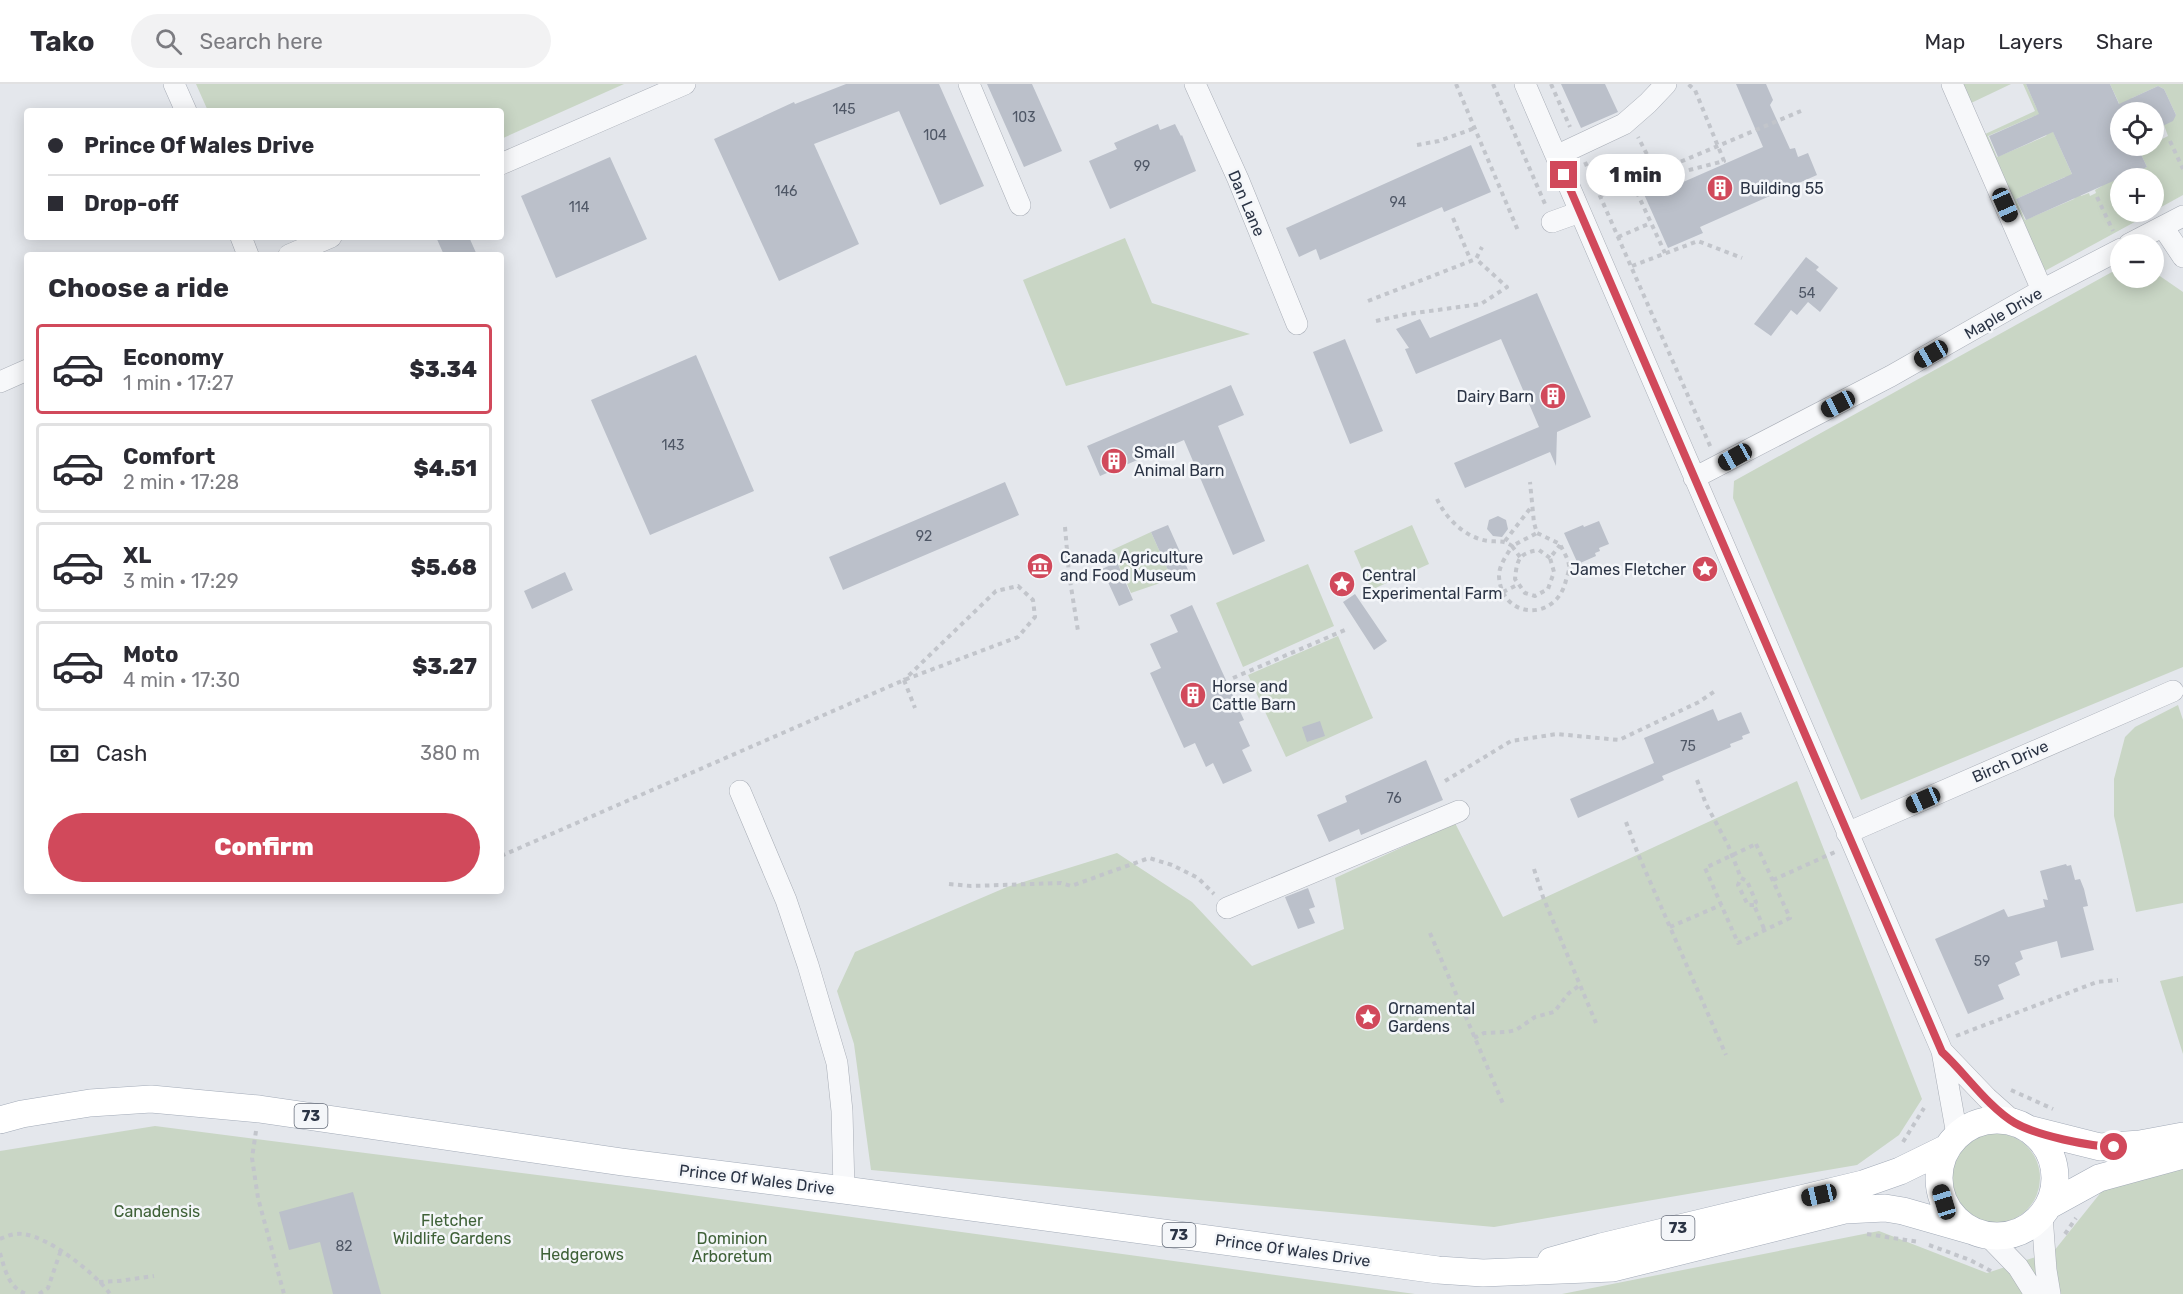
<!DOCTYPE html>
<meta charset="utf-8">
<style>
:root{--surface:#fff;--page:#f2f2f3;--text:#2b2b33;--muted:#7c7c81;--line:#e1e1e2;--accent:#d1495b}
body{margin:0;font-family:Rubik,sans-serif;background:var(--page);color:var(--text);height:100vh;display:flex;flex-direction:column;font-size:22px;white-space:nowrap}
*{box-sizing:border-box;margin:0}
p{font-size:20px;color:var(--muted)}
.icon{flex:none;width:33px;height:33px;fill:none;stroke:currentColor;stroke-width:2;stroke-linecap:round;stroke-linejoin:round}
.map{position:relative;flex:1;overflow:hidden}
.side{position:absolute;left:24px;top:168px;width:480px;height:642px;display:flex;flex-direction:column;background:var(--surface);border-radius:6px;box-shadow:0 3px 15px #0003}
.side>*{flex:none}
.top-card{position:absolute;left:24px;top:24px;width:480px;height:132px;border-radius:6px;box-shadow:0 3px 15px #0003;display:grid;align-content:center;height:132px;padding:0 24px;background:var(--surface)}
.fabs{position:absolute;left:2110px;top:18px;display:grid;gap:12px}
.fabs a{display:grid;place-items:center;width:54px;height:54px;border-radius:50%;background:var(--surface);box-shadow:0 3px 15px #0003;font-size:30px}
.end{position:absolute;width:27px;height:27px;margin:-14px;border:8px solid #d1495b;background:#fff;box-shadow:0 0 0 3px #fff}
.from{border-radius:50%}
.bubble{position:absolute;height:42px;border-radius:21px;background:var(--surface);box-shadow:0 3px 15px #0003;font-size:20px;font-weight:800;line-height:42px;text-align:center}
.car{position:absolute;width:18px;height:36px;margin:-18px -9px;border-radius:8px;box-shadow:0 0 4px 2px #0007;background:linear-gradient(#222 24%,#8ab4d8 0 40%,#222 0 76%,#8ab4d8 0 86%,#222 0)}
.top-card b{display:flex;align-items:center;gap:21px;height:57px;font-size:22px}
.top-card b+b{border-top:2px solid var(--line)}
.top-card i{width:15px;height:15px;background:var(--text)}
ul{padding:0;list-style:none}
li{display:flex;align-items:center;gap:18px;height:90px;margin:0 12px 9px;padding:0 12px;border:3px solid var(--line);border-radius:6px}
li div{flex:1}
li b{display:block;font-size:22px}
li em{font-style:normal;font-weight:800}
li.selected{border-color:var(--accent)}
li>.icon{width:54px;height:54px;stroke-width:1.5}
h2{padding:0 24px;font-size:27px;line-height:72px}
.pay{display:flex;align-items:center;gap:15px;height:66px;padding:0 24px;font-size:22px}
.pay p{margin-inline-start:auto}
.action{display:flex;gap:12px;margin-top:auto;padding:12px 24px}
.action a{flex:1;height:69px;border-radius:36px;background:var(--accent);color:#fff;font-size:24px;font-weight:800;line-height:69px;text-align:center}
header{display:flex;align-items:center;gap:36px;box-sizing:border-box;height:84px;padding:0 30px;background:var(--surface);border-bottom:2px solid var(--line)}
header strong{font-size:28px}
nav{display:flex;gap:33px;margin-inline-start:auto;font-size:21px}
.search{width:420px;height:54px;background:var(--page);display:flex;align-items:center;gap:15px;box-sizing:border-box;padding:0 21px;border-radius:33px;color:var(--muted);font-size:22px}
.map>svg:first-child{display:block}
</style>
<header>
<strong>Tako</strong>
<div class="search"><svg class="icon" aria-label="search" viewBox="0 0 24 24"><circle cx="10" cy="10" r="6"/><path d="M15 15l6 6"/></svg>Search here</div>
<nav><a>Map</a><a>Layers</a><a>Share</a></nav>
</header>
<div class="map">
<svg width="2183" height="1210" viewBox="0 0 2183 1210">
<rect width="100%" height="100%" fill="#e4e7ec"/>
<path fill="#c9d6c5" d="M196,0H624L501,55V27H208Z
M1960,0H2011L1969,20Z
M2023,0H2026L2037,25L2046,33L2037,31L1988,52L1997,73L2046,52L2051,43L2075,97L2065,93L2016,115L2025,136L2074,115L2079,106L2081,112L2089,109L2090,112L2096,109L2095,106L2102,102L2084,60L2094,56L2113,97L2126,92L2127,94H2121V128H2153L2041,189L1983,51L2035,27Z
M2110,0H2183V111L2154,127V94H2134L2136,93L2134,89L2147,83L2137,62H2154V45L2157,44L2162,55L2168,52L2164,41L2176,31L2164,5L2158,2L2132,14L2130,20L2134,28H2123Z
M1125,154L1152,219L1250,250L1066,302L1023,196Z
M2121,183V194H2154V188L2183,208V583L1861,716L1733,414L1734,397Z
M1412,441L1429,480L1371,506L1354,467Z
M1151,448L1172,495L1131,509L1112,466Z
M1308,480L1334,542L1243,583L1216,519Z
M1338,552L1373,634L1286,673L1248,591Z
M2178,621L2183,636V819L2136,828L2114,732V695L2125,653L2135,643Z
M1797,697L1922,1015L1899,1051L1857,1081L1494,1143L871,1086L854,960L837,907L855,868L1007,803L1117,769L1192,818L1252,882L1344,845L1335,794L1455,739L1503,833Z
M2183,892V970L2160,897Z
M155,1042L655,1106L1415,1210H0V1067Z
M1950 1094a45 45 0 1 1 90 0a45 45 0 1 1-90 0Z
M2183,1085V1210H1562L1879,1147L1987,1189L2054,1167L2106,1102Z"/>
<path fill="#bbc0ca" d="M846,0H939L984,102L940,121L899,27L814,60L859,160L779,197L714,55L794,18L795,20Z
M987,0H1032L1062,67L1024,83Z
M1561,0H1605L1618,28L1581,44Z
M1736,0H1766L1773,16L1770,21L1790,65L1795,64L1798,73L1808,69L1817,91L1700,143L1703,149L1668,164L1643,108L1678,93L1681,99L1763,63Z
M2026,0H2110L2119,20L2158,2L2164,5L2176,31L2173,37L2154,46V28H2121V62H2137L2147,83L2134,89L2137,94H2120L2026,136L2016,115L2072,90L2053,48L1998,73L1989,52L2039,30Z
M1158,40L1160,46L1175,40L1181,52L1182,51L1196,87L1110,125L1089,77L1117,65L1114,59Z
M1471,61L1491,108L1444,128L1442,123L1320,176L1316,165L1299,173L1286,144Z
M610,73L647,155L556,194L521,112Z
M436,153H469L477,171H444Z
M1806,173L1819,183L1816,186L1838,204L1820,228L1808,218L1797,231L1791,226L1771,252L1754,240Z
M1537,209L1591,333L1557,348L1556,382L1550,368L1465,404L1454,379L1539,343L1501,255L1416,290L1405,265L1409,264L1396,245L1420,235L1430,254Z
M1345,255L1383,347L1350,360L1313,268Z
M696,271L754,407L650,451L591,316Z
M1231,301L1244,331L1218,342L1265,457L1233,471L1184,356L1100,392L1087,362Z
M1005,398L1019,431L843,506L829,473Z
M1498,432L1506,436L1508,445L1502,453L1493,452L1487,445L1489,436Z
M1599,437L1609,460L1599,464L1600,467L1595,469L1596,472L1578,480L1564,449L1583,441L1584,443Z
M1168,441L1189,488L1172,495L1151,448Z
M1117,478L1133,516L1119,522L1102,485Z
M565,488L573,506L532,525L524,507Z
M1355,510L1387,557L1374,566L1343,518Z
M1192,521L1244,636L1239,638L1250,662L1242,666L1252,687L1223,700L1213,679L1206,683L1195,659L1184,664L1150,589L1161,584L1150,560L1178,548L1170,531Z
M1713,625L1718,637L1741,628L1750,649L1742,652L1743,655L1730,660L1731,663L1662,692L1664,696L1578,734L1570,715L1654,679L1644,654Z
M1320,637L1325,652L1307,658L1302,643Z
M1426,676L1443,716L1361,751L1359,745L1329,758L1317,731L1347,718L1345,712Z
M2066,780L2067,782L2071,781L2075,796L2080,795L2084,805L2088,822L2083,823L2094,866L2061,874L2057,857L2020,867L2023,875L2015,879L2020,891L1998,901L2004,915L1968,930L1935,855L2004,825L2008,833L2045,823L2043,815L2048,816L2040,787Z
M1308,804L1315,823L1309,825L1315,839L1298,845L1285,813Z
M353,1108L381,1210H333L320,1158L289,1166L279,1128Z"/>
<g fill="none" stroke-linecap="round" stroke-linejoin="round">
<defs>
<path id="minor" d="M174,0L186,27
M969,0L1020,121
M1195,0L1238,95L1297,240
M1525,0L1942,967L1957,1051
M1952,0L2042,206
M1556,72L1624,40L1648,19L1666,0
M501,80L685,0
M1552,138L1580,128
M2163,143L2183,173
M241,153L248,171
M2129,160L2183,132
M289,171L331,153
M0,298L27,286
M1694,394L1891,292L2042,206L2121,165
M740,707L786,816L808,881L837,979L842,1027L844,1106
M1847,749L2173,607
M1227,824L1459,727
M1942,967L1987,1014L2014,1038
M2042,1131L2046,1186L2050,1210
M1987,1151L2018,1183L2035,1210"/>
<path id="major" d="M0,1036L22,1030L90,1019L151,1015L259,1025L622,1078L844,1106L1438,1186L1483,1189L1613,1184L1845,1126L1885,1124L1903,1127L1973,1147
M1939 1094a58 58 0 1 1 116 0a58 58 0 1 1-116 0Z
M2028,1045L2100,1063L2140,1060L2183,1052
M2048,1122L2099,1094L2183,1071
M1551,1177L1601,1163L1863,1100L1900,1087L1947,1064"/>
</defs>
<use href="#minor" stroke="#a9aeb7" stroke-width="22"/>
<use href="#major" stroke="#a3abb8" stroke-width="28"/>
<path stroke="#c2c5cb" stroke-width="4" stroke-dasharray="4.5 4.5" stroke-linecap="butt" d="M1456,0L1519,149
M1493,0L1545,120
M1551,0L1570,43
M2170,57L2183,85
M1417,61L1439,57L1475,44
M1585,78L1711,364
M1656,88L1801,27
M1645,94L1655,95L1724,77L1695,6L1688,0
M1633,100L1665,169
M1600,112C1618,103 1638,98 1656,88L1638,53
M2097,113L2113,147
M1453,134L1471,177
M1618,153L1651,139
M1632,182L1698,157L1742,174
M1368,217L1476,175L1482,163
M1376,237L1408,230L1481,220L1507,203L1476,175
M1437,415C1446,435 1466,454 1488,457C1498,458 1504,456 1512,462C1507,471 1499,481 1499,492C1501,536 1557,538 1566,496C1567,492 1570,486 1569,482C1569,476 1563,467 1560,460L1537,449L1534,439L1530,398
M1065,443L1069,490L1078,547
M1505,457L1532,422
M1520,473L1512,462L1537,449
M1550,474L1539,466C1519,469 1517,475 1515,495L1525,509L1535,512L1548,505L1554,488L1550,474L1560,461
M1503,508L1519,500
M1233,594L1345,546
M904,596L915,624
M1697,696L1706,720L1728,761L1741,794
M1445,697L1511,657L1557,650L1619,656L1699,618L1715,607
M1626,738L1638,770L1726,971
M1756,760L1790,834L1738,859L1705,784Z
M501,772L904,596L1018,553L1035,533L1033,516L1018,502L996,507L904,596
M1534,785L1543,813L1596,939
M1773,796L1835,768
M949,800L971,802L1061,799L1071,802L1149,774L1172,781L1198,794L1214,810
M1754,821H1748L1738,801L1741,794L1747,797L1756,818L1754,821L1765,847
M1670,843L1721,821
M1430,849L1504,1022
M1956,952L2097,898L2118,896
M1474,954L1484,949L1507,948L1516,946L1535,933L1554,928L1569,909L1580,901
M2011,1006L2053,1025
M256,1047L252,1074L258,1114L284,1210
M1903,1058L1924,1024
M1867,1150L1919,1158
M2065,1150L2076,1134
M0,1155C7,1152 14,1149 23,1150C49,1153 95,1189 110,1210
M1929,1161L1970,1176L1991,1187
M0,1169C5,1186 9,1205 27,1210
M99,1198L119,1197L154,1192
M39,1210L48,1204L61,1166"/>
<use href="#minor" stroke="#f7f8fa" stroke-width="21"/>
<use href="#major" stroke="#fff" stroke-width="27"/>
</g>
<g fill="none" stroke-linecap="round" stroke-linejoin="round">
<path stroke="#d1495b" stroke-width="8" d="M1564,91L1942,968C1965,989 1988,1023 2015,1039C2038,1052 2088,1062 2114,1063"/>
</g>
<defs>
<symbol id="building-disc" viewBox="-11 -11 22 22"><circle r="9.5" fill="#d1495b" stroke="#f4f6f9"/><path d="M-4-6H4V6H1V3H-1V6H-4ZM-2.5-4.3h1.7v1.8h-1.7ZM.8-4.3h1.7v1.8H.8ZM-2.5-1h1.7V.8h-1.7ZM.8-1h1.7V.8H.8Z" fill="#fff"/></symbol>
<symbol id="museum-disc" viewBox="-11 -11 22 22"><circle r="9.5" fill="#d1495b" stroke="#f4f6f9"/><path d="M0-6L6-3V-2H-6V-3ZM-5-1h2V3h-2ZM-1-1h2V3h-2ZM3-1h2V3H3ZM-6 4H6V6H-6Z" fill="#fff"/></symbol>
<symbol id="sight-disc" viewBox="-11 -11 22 22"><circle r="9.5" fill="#d1495b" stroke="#f4f6f9"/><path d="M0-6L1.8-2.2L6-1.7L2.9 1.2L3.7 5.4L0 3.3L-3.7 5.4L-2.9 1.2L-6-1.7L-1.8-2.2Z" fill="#fff"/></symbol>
</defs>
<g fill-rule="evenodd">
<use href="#building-disc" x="1705" y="89" width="30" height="30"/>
<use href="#building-disc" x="1538" y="297" width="30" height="30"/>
<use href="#building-disc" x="1099" y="362" width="30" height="30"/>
<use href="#museum-disc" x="1025" y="467" width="30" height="30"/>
<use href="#sight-disc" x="1690" y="470" width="30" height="30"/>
<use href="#sight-disc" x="1327" y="485" width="30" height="30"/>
<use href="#building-disc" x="1178" y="596" width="30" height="30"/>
<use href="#sight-disc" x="1353" y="918" width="30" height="30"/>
</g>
<g text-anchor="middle" stroke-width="5" stroke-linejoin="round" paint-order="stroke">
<g font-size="14" fill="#4f5766">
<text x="844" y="30">145</text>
<text x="1024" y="38">103</text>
<text x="935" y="56">104</text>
<text x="1142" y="87">99</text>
<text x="786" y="112">146</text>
<text x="1398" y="123">94</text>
<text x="579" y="128">114</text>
<text x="1807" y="214">54</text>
<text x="673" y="366">143</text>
<text x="924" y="457">92</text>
<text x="1688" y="667">75</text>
<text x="1394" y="719">76</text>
<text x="1982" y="882">59</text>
<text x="344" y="1167">82</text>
</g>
<g fill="#f4f6f9" stroke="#676e7b" stroke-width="1.5">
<rect x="294.5" y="1020" width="33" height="24" rx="4.5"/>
<rect x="1661.5" y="1132" width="33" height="24" rx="4.5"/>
<rect x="1162.5" y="1139" width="33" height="24" rx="4.5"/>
</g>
<g font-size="15" font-weight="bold" fill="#2b3445">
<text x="311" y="1037">73</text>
<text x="1678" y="1149">73</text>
<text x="1179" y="1156">73</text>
</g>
<g font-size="16" fill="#2b3445" stroke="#f4f6f9" text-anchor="start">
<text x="1740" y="110">Building 55</text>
<text x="1534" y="318" text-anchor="end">Dairy Barn</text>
<text x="1134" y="374">Small<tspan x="1134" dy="18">Animal Barn</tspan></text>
<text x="1060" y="479">Canada Agriculture<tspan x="1060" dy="18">and Food Museum</tspan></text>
<text x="1686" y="491" text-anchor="end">James Fletcher</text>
<text x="1362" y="497">Central<tspan x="1362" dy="18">Experimental Farm</tspan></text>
<text x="1212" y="608">Horse and<tspan x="1212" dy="18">Cattle Barn</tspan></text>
<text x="1388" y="930">Ornamental<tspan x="1388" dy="18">Gardens</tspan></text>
</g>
<g font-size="16" fill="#2b3445" stroke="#f4f6f9">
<text transform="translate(1247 119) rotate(67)" y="6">Dan Lane</text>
<text transform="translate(2003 229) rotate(-30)" y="6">Maple Drive</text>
<text transform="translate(2010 677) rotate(-24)" y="6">Birch Drive</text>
<text transform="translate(757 1095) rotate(7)" y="6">Prince Of Wales Drive</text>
<text transform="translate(1293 1166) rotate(8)" y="6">Prince Of Wales Drive</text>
</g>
<g font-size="16" fill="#3f6138" stroke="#f4f6f9">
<text x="157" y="1133">Canadensis</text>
<text x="452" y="1142">Fletcher<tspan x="452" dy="18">Wildlife Gardens</tspan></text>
<text x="732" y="1160">Dominion<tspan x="732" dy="18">Arboretum</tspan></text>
<text x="582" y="1176">Hedgerows</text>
</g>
</g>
</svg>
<div class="fabs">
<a><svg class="icon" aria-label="locate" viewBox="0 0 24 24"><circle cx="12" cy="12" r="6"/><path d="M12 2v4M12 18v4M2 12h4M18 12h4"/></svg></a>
<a>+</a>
<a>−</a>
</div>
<i class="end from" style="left:2114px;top:1063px"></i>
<i class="end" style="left:1564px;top:91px"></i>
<div class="bubble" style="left:1586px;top:70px;width:99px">1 min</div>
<i class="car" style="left:2005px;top:121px;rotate:156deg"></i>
<i class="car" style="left:1931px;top:270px;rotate:240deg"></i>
<i class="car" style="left:1838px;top:320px;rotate:242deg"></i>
<i class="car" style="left:1735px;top:373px;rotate:241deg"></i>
<i class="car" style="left:1923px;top:716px;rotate:246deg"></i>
<i class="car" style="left:1819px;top:1111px;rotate:257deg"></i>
<i class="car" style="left:1944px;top:1118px;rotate:343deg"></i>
<div class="top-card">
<b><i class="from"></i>Prince Of Wales Drive</b>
<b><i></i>Drop-off</b>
</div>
<section class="side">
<h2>Choose a ride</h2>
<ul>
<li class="selected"><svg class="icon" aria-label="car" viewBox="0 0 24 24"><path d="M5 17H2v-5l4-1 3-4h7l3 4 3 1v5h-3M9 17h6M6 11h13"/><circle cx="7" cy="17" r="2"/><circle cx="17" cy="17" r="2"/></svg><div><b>Economy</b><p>1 min · 17:27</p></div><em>$3.34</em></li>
<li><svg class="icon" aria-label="car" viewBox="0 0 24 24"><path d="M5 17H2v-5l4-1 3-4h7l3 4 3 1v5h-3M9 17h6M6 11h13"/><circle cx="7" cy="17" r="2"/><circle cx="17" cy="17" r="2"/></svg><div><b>Comfort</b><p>2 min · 17:28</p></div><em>$4.51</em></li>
<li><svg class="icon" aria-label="car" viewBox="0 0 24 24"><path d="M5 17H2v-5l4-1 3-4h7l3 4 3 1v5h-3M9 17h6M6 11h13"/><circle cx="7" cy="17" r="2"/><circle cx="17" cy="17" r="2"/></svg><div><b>XL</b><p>3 min · 17:29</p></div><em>$5.68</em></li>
<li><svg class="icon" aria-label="car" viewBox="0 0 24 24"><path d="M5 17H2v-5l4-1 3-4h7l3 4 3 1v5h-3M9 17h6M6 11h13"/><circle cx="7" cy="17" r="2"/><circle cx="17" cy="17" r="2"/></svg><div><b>Moto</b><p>4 min · 17:30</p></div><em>$3.27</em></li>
</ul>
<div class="pay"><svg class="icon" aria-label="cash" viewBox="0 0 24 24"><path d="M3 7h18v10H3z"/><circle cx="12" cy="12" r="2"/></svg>Cash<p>380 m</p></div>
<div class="action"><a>Confirm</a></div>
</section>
</div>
